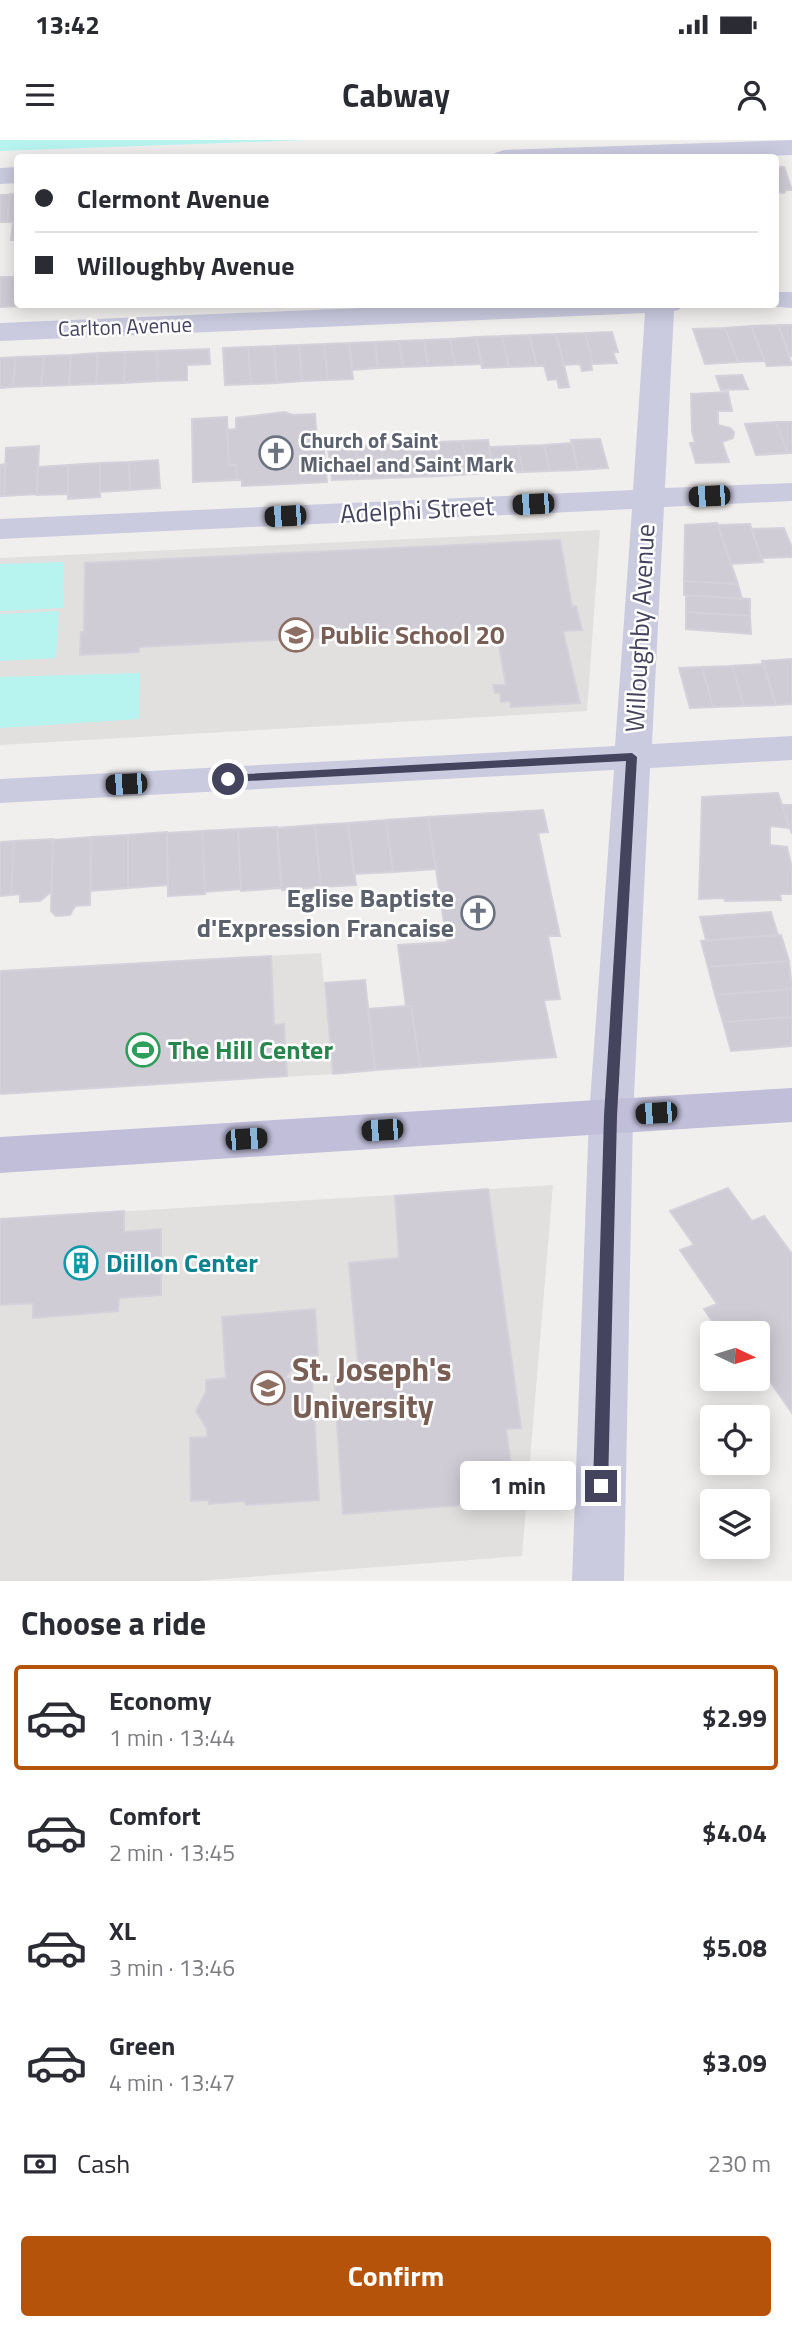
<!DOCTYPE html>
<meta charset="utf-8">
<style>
:root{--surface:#fff;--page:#f7f7f7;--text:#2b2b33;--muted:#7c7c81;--line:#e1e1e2;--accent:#b45309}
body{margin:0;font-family:"Titillium Web",sans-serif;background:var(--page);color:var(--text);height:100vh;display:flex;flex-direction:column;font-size:26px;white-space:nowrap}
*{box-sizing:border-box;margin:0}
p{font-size:23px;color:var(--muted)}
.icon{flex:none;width:38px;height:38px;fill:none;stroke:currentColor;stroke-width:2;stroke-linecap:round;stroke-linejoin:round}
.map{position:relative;height:1441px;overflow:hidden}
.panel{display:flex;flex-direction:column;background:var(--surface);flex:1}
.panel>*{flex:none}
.banner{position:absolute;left:14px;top:14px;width:765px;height:154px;border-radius:7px;box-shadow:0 4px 18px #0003;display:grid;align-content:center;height:154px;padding:0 21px;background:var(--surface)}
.needle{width:46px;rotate:94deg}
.tools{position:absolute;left:700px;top:1181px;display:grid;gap:14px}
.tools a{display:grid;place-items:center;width:70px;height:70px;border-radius:7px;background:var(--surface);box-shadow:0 4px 18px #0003;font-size:35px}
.end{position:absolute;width:32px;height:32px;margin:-16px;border:9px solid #45445e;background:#fff;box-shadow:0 0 0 4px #fff}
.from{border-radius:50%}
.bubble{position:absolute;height:49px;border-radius:7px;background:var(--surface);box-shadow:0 4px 18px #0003;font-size:23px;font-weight:700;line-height:49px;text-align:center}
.car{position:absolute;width:21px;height:42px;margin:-21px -10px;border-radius:9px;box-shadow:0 0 5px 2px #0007;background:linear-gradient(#222 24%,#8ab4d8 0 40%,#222 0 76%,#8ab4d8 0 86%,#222 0)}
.banner b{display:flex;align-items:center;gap:24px;height:66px;font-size:26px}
.banner b+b{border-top:2px solid var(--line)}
.banner i{width:18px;height:18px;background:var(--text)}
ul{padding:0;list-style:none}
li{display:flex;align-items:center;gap:21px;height:105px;margin:0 14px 10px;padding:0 7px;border:4px solid transparent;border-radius:7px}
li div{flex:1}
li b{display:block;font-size:26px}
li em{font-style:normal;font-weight:700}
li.on{border-color:var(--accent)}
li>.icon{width:63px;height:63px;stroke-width:1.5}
h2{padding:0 21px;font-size:32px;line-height:84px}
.pay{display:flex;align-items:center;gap:18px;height:77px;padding:0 21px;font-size:26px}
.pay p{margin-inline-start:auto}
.action{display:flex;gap:14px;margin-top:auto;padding:14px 21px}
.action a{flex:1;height:80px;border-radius:7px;background:var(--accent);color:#fff;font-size:28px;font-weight:700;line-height:80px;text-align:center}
.status{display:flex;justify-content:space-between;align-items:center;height:49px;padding:0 35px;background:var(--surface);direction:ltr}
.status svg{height:19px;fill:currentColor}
header{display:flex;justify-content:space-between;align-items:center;height:91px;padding:0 21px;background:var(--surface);font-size:32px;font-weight:700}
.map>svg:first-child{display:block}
</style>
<div class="status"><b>13:42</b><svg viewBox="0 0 49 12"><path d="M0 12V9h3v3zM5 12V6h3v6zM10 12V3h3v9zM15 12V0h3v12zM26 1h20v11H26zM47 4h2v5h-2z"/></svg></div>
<header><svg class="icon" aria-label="menu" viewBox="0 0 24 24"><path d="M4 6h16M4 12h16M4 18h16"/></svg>Cabway<svg class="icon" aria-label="person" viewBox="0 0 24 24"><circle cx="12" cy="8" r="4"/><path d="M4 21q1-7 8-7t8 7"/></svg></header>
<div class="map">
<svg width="792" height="1441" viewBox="0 0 792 1441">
<rect width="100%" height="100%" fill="#f1efee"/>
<path fill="#e2e0df" d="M600,390L587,571L0,605V418Z
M321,813L333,934L0,954V831Z
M553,1045L522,1416L197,1441H0V1079Z"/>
<path fill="#b7f4f0" d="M0,0H307L0,11Z
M64,422L63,468L0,471V424Z
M59,471L56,518L0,521V474Z
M140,533L139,579L0,588V537Z"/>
<path fill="#cfccd6" stroke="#d4d1da" stroke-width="2" d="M775,27H784L792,50H786L784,53L775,52Z
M10,54L7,82H0V55Z
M10,54H18V100H11L13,82H7Z
M0,137H18V164L24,166L0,167Z
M778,185H792V216H790Z
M778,185L792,225L767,226L751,186Z
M751,186L765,221L738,222L725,188Z
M725,188L738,222L705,224L693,189Z
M612,192L618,212H613L617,223L593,224L585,193Z
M585,193L593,224H591L592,230L582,231L580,224L564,225L556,194Z
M556,194L564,225L569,247L559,248L557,239L548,240L544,226H537L529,195Z
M529,195L537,226L509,227L502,196Z
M502,196L509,227L482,228L476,197Z
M476,197L482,224L455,225L450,199Z
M450,199L455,225L428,226L424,200Z
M424,200L428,226L403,227L399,201Z
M399,201L403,227L378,228L375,202Z
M375,202L378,228L353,230L349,203Z
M349,203L353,239L328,240L324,204Z
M324,204L328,240L302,241L299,205Z
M299,205L302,241L277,243L274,206Z
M274,206L277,243L251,244L248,207Z
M248,207L251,244L225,245L223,208Z
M209,209L210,224L187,225V240L158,241L157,211Z
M157,211L158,241L124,243L125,212Z
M125,212L124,243L96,244L98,213Z
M98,213L96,244L69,245L71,215Z
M71,215L69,245L41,246L44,216Z
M44,216L41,246L13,247L16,217Z
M16,217L13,247L0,248V218Z
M742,235L748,249L721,250L716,236Z
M728,252L732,271H718V285L730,288L734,292L733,298L722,302L729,322L696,323L690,303H695L692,291L691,254Z
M284,272L293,275L315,274L317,301H323L327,342L242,346V340H237L236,325H229L227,290L236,289V278Z
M227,277L229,325H236L237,340L193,342L192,279Z
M776,282H792V313H788Z
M776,282L788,313L756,315L745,284Z
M600,299L608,328L578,330L571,300Z
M488,300L494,333L469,334L462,301Z
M462,301L469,334L441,336L436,302Z
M436,302L441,336L413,337L408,304Z
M572,303L578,330L550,331L544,305Z
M408,304L413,337L386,338L381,305Z
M381,305L386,338L360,339L356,306Z
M544,305L550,331L523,332L518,306Z
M39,306L37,354L4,356L6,308Z
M518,306L523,332L494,333L489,307Z
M356,307L360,339L332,340L328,309Z
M158,320L160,348L130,350L129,322Z
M129,322L130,350L100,352V323Z
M100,323V357L68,359V325Z
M5,324L4,356H0V325Z
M68,325V354L37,355L38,327Z
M717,383L738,444L684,441L685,385Z
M750,384L763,422L731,424L718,385Z
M784,388L792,408V417L762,418L751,389Z
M560,400L572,467L576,466L582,490L563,491L580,563L511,567L510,561L501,562L500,553H495L493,545H506L496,489L139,507V512L80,515L81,492H84L85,423Z
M684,441L738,444L742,459L684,455Z
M686,455L750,459V476L686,472Z
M686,472L750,476L751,494L686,489Z
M792,519V564L776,565L762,521Z
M764,524L776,565L744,566L732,526Z
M732,526L744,566L713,567L702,527Z
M702,527L713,567L690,568L679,528Z
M778,653L790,688L770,686V705L787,707L792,728V754H780L781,760L725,761L724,758L699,759L702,657Z
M782,665H792V694L790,688Z
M543,670L548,692L538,693L560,796H548L560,859L544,860L556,917L420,927L411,866H406L398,805L447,802L428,677Z
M428,677L436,729L393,732L386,680Z
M386,680L393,732L354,734L348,683Z
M348,683L356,745L321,747L315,685Z
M315,685L321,747L282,750L277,688Z
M277,687L281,748L241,751L238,689Z
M238,689L241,749L205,752L202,691Z
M202,691L205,754L168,756L167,693Z
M167,692L168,745L128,748V695Z
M128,695V748L90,751L91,697Z
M91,697L90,765L75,766L70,775L56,776L51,771L53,700Z
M53,699L51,752L40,761L20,762V754L11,755L14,701Z
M14,701L11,755L0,756V702Z
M771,772L778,795L706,800L700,777Z
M781,795L789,821L708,827L701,801Z
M271,816L274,885L284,884L287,936L0,954V831Z
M789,821L792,849L715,855L708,827Z
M365,840L375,930L333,934L325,843Z
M792,849V877L723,882L715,855Z
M406,866H411L420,927L375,930L368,869Z
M792,877V906L731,911L723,882Z
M728,1048L752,1081L764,1076L792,1114V1273L762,1230L758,1232V1194H721L704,1169L717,1164L680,1110L694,1105L670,1071Z
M488,1049L521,1288L506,1289L516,1361L343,1374L334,1237L359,1235L349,1123L399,1118L395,1056Z
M124,1071V1092L161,1089V1155L119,1158L118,1171L33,1178V1163L0,1165V1079Z
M315,1169L318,1215L306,1216L283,1239L312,1237L319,1360L246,1365L245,1361L209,1364V1360L191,1361L190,1298L207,1297V1289L196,1271L206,1252V1240L226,1238L222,1177Z"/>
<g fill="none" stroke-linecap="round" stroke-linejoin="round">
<path fill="#cbcbe0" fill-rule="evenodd" d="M792,0V15L714,18H492L495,13L504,10Z
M18,27V43L0,44V28Z
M775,152H792V168L765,166L775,164Z
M455,164H683L679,170L674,171L665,348L792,343V361L664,367L652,604L792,596V620L650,628L633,976L624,1441H572L589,976L614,630L0,663V639L615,606L632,369L0,399V379L633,350L645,173L0,201V183Z"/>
<path fill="#c0bed9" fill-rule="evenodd" d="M792,948V982L0,1033V997Z"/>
</g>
<path fill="#45445e" d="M632,613L637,617L617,976L608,1346L601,1353L593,1346L604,976L626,621L228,642L222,639L228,635Z"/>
<defs>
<symbol id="church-ring" viewBox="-11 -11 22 22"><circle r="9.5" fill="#fff" stroke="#6b7280" stroke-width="1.5"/><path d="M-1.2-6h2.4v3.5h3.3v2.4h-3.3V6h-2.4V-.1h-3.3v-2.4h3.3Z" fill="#6b7280"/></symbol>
<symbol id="school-ring" viewBox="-11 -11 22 22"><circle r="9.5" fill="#fff" stroke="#8d6e63" stroke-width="1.5"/><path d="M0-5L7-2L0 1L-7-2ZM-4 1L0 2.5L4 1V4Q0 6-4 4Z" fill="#8d6e63"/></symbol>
<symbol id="stadium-ring" viewBox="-11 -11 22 22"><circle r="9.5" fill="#fff" stroke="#2e9e5b" stroke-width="1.5"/><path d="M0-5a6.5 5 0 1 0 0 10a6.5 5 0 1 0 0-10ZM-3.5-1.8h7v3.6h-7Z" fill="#2e9e5b"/></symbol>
<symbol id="building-ring" viewBox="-11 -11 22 22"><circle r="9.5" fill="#fff" stroke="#0f9aa8" stroke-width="1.5"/><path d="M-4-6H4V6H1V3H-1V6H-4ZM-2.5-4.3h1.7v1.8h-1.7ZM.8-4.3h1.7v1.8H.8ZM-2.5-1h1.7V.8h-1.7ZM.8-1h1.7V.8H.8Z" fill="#0f9aa8"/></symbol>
<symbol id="university-ring" viewBox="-11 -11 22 22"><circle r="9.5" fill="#fff" stroke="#8d6e63" stroke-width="1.5"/><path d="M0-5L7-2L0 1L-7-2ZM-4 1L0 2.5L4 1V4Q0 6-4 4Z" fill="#8d6e63"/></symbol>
</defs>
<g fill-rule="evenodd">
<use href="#church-ring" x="257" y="294" width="38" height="38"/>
<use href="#school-ring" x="277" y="476" width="38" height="38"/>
<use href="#church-ring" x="459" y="754" width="38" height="38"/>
<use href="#stadium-ring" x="124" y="891" width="38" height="38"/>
<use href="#building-ring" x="62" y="1104" width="38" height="38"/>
<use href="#university-ring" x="249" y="1229" width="38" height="38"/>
</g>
<g text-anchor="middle" stroke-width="5" stroke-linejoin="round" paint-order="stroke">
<g font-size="21" fill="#45445e" stroke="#fff">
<text transform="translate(125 187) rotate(-2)" y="7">Carlton Avenue</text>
</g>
<g font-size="21" font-weight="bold" fill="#5b616d" stroke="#fff" text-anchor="start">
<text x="300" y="308">Church of Saint<tspan x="300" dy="24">Michael and Saint Mark</tspan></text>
</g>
<g font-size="26" fill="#45445e" stroke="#fff">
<text transform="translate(417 370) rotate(-3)" y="9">Adelphi Street</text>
<text transform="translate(640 488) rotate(-87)" y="9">Willoughby Avenue</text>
</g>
<g font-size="26" font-weight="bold" fill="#785e54" stroke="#fff" text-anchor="start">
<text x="320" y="504">Public School 20</text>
</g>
<g font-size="26" font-weight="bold" fill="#5b616d" stroke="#fff" text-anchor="end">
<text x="454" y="767">Eglise Baptiste<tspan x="454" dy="30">d'Expression Francaise</tspan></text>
</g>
<g font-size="26" font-weight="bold" fill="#27864d" stroke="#fff" text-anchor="start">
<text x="168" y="919">The Hill Center</text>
</g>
<g font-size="26" font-weight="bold" fill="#0d838f" stroke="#fff" text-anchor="start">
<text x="106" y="1132">Diillon Center</text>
</g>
<g font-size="32" font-weight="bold" fill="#785e54" stroke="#fff" text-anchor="start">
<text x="292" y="1241">St. Joseph's<tspan x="292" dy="37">University</tspan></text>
</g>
</g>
</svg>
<div class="tools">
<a><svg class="needle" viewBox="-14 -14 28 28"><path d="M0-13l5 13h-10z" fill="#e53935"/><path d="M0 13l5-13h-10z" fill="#7c7c81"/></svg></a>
<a><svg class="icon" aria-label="locate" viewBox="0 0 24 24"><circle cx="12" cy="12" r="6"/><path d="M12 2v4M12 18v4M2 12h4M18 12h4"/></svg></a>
<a><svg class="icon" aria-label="layers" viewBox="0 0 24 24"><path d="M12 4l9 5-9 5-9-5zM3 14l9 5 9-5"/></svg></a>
</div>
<i class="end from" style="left:228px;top:639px"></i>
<i class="end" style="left:601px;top:1346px"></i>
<div class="bubble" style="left:460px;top:1321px;width:116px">1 min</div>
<i class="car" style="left:709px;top:356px;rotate:267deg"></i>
<i class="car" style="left:533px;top:364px;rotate:267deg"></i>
<i class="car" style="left:285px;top:376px;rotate:267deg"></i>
<i class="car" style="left:126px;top:644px;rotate:267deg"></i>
<i class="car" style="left:656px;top:973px;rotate:266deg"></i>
<i class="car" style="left:382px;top:990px;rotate:266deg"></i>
<i class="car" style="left:246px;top:999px;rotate:86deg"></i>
<div class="banner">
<b><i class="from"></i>Clermont Avenue</b>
<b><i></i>Willoughby Avenue</b>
</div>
</div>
<section class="panel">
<h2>Choose a ride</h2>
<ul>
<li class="on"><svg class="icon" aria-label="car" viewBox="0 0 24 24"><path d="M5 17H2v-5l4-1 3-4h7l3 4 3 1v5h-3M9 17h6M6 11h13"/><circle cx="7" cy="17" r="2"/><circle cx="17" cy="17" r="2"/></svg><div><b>Economy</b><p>1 min · 13:44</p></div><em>$2.99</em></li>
<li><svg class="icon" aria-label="car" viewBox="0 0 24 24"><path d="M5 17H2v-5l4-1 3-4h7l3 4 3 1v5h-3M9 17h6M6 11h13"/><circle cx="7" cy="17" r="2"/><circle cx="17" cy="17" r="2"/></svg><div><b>Comfort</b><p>2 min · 13:45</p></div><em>$4.04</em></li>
<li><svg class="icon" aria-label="car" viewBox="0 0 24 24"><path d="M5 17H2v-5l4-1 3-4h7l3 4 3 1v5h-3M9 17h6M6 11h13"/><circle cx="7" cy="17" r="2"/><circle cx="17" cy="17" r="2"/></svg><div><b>XL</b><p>3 min · 13:46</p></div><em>$5.08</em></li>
<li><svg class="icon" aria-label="car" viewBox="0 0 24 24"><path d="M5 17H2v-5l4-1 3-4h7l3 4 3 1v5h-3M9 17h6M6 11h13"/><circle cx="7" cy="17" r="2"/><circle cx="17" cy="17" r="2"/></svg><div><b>Green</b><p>4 min · 13:47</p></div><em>$3.09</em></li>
</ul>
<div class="pay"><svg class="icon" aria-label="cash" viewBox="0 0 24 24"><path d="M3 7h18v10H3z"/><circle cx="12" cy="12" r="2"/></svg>Cash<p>230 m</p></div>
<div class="action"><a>Confirm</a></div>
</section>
